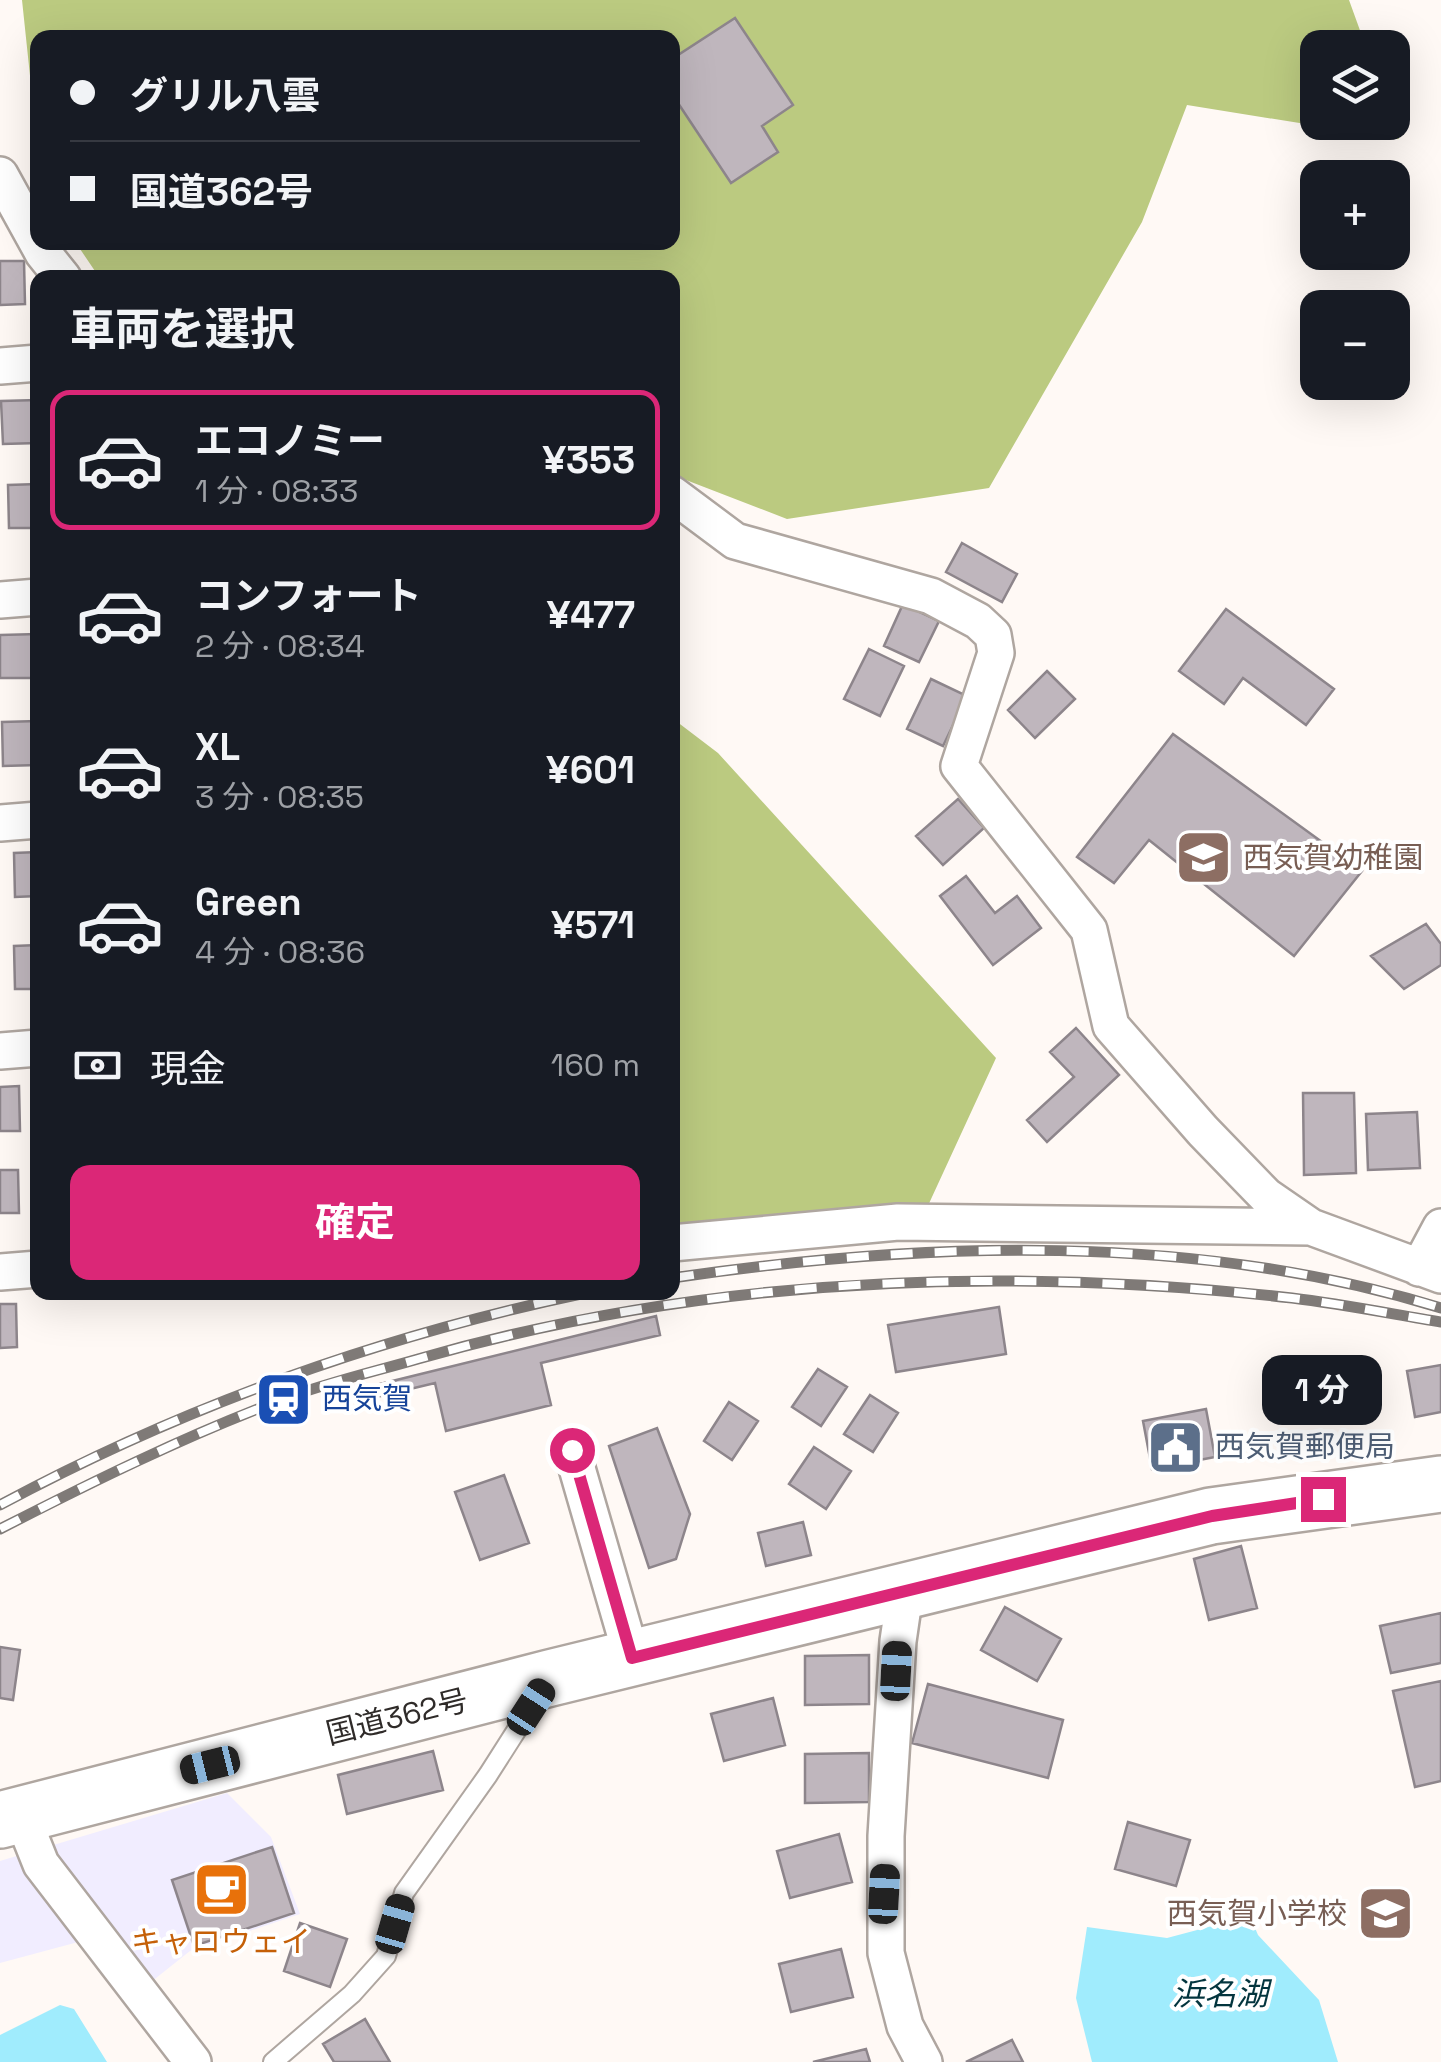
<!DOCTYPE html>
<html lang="ja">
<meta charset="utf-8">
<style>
:root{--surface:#171b24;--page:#20242c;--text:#f1f3f6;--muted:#9ea1a6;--line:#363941;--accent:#db2777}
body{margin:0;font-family:"Space Grotesk","Noto Sans JP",sans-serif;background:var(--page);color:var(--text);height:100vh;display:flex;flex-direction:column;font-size:38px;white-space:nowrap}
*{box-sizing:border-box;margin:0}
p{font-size:32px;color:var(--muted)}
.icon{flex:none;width:55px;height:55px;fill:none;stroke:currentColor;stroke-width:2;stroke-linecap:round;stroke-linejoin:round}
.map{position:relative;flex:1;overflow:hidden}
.details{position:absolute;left:30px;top:270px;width:650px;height:1030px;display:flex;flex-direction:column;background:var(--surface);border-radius:20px;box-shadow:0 10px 40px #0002}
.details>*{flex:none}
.hud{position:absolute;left:30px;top:30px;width:650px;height:220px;border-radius:20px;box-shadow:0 10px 40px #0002;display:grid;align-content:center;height:220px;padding:0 40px;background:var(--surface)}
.fabs{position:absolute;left:1300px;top:30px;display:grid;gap:20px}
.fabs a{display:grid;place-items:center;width:110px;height:110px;border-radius:20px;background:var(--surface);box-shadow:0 10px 40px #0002;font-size:50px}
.end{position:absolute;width:45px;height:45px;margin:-22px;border:12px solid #db2777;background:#fff;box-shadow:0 0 0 5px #fff}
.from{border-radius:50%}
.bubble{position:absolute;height:70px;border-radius:20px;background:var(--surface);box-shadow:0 10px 40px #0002;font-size:32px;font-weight:700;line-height:70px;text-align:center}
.car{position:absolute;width:30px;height:60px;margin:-30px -15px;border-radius:12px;box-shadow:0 0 8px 2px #0007;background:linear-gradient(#222 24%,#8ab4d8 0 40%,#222 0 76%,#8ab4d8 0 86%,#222 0)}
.hud b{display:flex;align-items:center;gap:35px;height:95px;font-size:38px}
.hud b+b{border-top:2px solid var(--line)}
.hud i{width:25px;height:25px;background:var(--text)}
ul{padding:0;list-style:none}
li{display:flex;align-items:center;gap:30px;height:140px;margin:0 20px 15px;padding:0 20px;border:5px solid transparent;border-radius:20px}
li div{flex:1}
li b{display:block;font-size:38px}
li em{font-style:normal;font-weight:700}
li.current{border-color:var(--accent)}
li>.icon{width:90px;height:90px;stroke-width:1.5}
h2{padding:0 40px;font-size:45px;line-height:120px}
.pay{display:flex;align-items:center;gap:25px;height:110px;padding:0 40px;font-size:38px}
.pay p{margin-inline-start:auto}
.primary-button{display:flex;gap:20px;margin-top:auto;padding:20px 40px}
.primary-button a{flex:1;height:115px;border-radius:20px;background:var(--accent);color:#fff;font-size:40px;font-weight:700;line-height:115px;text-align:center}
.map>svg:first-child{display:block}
</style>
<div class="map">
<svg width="1441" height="2062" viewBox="0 0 1441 2062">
<rect width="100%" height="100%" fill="#fff9f5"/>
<path fill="#f1edff" d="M227,1793L271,1837L300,1914L190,1951L146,1986L108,1934L0,1963V1861Z"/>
<path fill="#bbca80" d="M22,0H1349L1366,47L1318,48V122L1393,121L1399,139L1187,105L1142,222L989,488L787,519L673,475L672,278L99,277L76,243L672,242V38H38L37,142Z
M672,718L718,753L996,1058L920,1223L673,1238Z"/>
<path fill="#a0ecfd" d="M1250,1916L1258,1935L1319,2000L1338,2062H1092L1076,1998L1087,1927L1167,1938Z
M60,2005L74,2009L107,2062H0V2035Z"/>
<path fill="#bfb6bd" stroke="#8d858b" stroke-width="2.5" d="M735,18L793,105L762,126L778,152L731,183L672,94V59Z
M0,261H24L25,304L0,305Z
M38,400V443L3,444L1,401Z
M38,484V528H9L8,485Z
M962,543L1017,574L1002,602L946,572Z
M903,604L939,621L919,662L884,646Z
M1226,609L1334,689L1306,725L1243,678L1224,704L1179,671Z
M38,634V678H0V635Z
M869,649L904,666L880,716L844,699Z
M1047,671L1075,699L1035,738L1008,710Z
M931,679L967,696L943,746L907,729Z
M38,721V765L3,766L2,722Z
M1173,734L1362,871L1294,956L1149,840L1114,883L1077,857Z
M958,799L984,828L943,865L916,836Z
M38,852V896L15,897L14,853Z
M966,876L995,913L1017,896L1041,928L993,965L940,896Z
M1426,924L1441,944V965L1404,989L1371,956Z
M38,945V989H15L14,946Z
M1076,1028L1119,1075L1047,1142L1027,1120L1074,1077L1050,1052Z
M19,1086L20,1131H0V1087Z
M1303,1093H1354L1356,1173L1304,1175Z
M1417,1112L1420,1168L1368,1170L1366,1114Z
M0,1170H18L19,1213H0Z
M0,1304H16L17,1347L0,1348Z
M999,1307L1006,1354L896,1372L888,1325Z
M656,1316L660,1335L541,1363L551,1405L446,1431L435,1383L364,1400L360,1389Z
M1441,1365V1412L1415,1417L1407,1371Z
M818,1369L847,1387L821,1426L792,1407Z
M870,1395L898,1413L873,1452L844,1434Z
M729,1402L758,1421L732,1460L704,1441Z
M1206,1409L1215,1457L1152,1469L1143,1421Z
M657,1428L690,1514L676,1559L649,1568L609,1446Z
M814,1447L851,1471L826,1509L789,1484Z
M504,1475L529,1543L480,1560L455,1492Z
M803,1522L811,1555L766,1566L758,1533Z
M1241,1546L1257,1608L1209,1620L1194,1559Z
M1005,1607L1061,1639L1037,1681L981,1650Z
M1441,1613V1663L1391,1673L1380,1626Z
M0,1647L20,1650L13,1700L0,1698Z
M869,1655V1704L805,1705V1656Z
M1441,1681V1781L1415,1787L1393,1691Z
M928,1684L1063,1720L1048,1778L912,1743Z
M773,1698L785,1745L724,1761L711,1714Z
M433,1751L443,1790L347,1814L338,1775Z
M869,1753V1802L805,1803V1754Z
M1128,1822L1190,1840L1176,1886L1115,1869Z
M839,1834L852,1882L790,1898L777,1851Z
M272,1847L294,1913L194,1946L172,1880Z
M300,1923L347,1939L330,1987L284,1971Z
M841,1949L853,1997L791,2012L779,1964Z
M365,2019L390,2062H334L323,2044Z
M1012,2040L1023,2062H966Z
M866,2049L870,2062H813Z"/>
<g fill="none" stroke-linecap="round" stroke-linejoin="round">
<defs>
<path id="service" d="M273,2062L352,1994L386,1956L404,1893L488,1775L541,1692"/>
<path id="minor" d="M0,175L43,253L63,278
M0,366L38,363
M672,494L735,541L931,596L978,621L993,635L996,653L959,766L1089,930L1111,1026L1203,1131L1266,1196L1311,1227
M0,600L38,597
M0,823L38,820
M0,1051L38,1048
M672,1243L898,1222L1311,1227L1441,1275
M1419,1268L1441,1227
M0,1272L38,1269
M572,1451L632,1658
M905,1593L898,1641L886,1836V1953L905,2026L924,2062
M21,1814L41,1864L193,2062"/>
<path id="trunk" d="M0,1820L550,1678L1211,1516L1441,1484"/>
</defs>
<use href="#service" stroke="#afa6a0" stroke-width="22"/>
<use href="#minor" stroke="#afa6a0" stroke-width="40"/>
<use href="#trunk" stroke="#afa6a0" stroke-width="60"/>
<use href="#service" stroke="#fff" stroke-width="18"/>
<use href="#minor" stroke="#fff" stroke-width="35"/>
<use href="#trunk" stroke="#fff" stroke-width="55"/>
<defs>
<path id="rail" d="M672,1278C925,1241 1194,1232 1441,1308
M0,1505C186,1405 383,1335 590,1292
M0,1529C92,1482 185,1436 281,1400C325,1383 373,1372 418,1359C703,1277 998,1265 1292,1298C1342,1304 1392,1314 1441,1322"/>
</defs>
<use href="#rail" stroke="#7f7a77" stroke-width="11"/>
<use href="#rail" stroke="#fff" stroke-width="8" stroke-dasharray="22" stroke-linecap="butt"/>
</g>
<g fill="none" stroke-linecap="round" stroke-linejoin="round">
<path stroke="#db2777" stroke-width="12" d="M572,1450L632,1658L1212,1516L1323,1499"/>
</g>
<defs>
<symbol id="school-square" viewBox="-11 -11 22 22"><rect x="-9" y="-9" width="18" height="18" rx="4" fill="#8d6e63" stroke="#fff"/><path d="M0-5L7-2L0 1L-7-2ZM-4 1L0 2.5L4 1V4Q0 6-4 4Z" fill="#fff"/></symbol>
<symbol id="station-square" viewBox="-11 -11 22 22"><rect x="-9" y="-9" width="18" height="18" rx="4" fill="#1a4fb4" stroke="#fff"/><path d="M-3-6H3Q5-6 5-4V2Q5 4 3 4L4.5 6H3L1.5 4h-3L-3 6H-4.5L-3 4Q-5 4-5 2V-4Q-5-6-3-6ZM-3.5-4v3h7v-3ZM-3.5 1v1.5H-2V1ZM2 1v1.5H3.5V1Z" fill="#fff"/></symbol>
<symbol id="civic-square" viewBox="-11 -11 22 22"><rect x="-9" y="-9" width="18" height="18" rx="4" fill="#5c6f8a" stroke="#fff"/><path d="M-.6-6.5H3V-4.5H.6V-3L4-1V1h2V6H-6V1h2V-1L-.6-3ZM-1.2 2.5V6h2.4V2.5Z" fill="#fff"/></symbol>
<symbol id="cafe-square" viewBox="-11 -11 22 22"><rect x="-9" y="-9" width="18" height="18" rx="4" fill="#e8710a" stroke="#fff"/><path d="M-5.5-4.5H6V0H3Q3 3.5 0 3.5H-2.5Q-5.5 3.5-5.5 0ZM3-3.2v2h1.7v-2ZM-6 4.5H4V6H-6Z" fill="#fff"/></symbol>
</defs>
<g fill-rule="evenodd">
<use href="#school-square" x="1172" y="826" width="63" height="63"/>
<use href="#station-square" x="252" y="1368" width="63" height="63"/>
<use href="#civic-square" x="1144" y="1416" width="63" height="63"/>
<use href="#cafe-square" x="190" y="1858" width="63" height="63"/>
<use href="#school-square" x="1354" y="1882" width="63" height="63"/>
</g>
<g text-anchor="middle" stroke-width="8" stroke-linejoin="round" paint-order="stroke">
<g font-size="30" fill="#785e54" stroke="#fff" text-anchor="start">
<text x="1243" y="868">西気賀幼稚園</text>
<text x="1347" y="1924" text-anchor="end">西気賀小学校</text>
</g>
<g font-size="30" fill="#164399" stroke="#fff" text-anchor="start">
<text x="322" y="1409">西気賀</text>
</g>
<g font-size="30" fill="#4e5e75" stroke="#fff" text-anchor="start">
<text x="1215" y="1457">西気賀郵便局</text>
</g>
<g font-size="30" fill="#2f2b29" stroke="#fff">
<text transform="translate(397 1717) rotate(-14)" y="10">国道362号</text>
</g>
<g font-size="30" fill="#c56008" stroke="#fff">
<text x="221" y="1952">キャロウェイ</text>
</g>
<g font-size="32" font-style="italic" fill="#03353e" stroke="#fff">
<text x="1220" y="2005">浜名湖</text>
</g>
</g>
</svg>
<div class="fabs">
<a><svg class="icon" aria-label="layers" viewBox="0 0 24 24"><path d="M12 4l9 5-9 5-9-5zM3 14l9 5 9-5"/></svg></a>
<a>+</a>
<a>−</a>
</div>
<i class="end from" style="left:572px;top:1450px"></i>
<i class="end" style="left:1323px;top:1499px"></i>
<div class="bubble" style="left:1262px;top:1355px;width:120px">1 分</div>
<i class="car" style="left:896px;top:1671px;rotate:3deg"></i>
<i class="car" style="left:531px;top:1707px;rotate:33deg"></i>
<i class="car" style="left:210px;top:1765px;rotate:256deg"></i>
<i class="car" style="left:884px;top:1894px;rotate:3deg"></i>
<i class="car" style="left:395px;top:1924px;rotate:16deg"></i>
<div class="hud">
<b><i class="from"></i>グリル八雲</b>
<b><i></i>国道362号</b>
</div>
<section class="details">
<h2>車両を選択</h2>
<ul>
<li class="current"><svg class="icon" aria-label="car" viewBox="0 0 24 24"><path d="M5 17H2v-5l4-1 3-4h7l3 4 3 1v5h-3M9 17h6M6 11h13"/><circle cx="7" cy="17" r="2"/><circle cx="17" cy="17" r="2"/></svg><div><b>エコノミー</b><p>1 分 · 08:33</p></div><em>¥353</em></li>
<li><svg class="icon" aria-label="car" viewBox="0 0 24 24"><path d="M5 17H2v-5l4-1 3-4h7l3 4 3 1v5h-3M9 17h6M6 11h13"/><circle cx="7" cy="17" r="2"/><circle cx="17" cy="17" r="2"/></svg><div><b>コンフォート</b><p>2 分 · 08:34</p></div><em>¥477</em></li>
<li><svg class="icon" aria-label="car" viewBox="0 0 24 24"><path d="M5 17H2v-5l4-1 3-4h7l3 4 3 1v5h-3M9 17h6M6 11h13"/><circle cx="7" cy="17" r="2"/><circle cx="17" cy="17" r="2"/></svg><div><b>XL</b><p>3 分 · 08:35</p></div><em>¥601</em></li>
<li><svg class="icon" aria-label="car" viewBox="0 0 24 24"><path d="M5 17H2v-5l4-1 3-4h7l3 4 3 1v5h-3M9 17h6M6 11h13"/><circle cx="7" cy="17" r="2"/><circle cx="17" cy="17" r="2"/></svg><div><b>Green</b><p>4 分 · 08:36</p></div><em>¥571</em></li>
</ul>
<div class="pay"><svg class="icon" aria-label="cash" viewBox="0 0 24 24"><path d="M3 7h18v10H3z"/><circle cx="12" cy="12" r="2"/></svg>現金<p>160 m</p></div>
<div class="primary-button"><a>確定</a></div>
</section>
</div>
